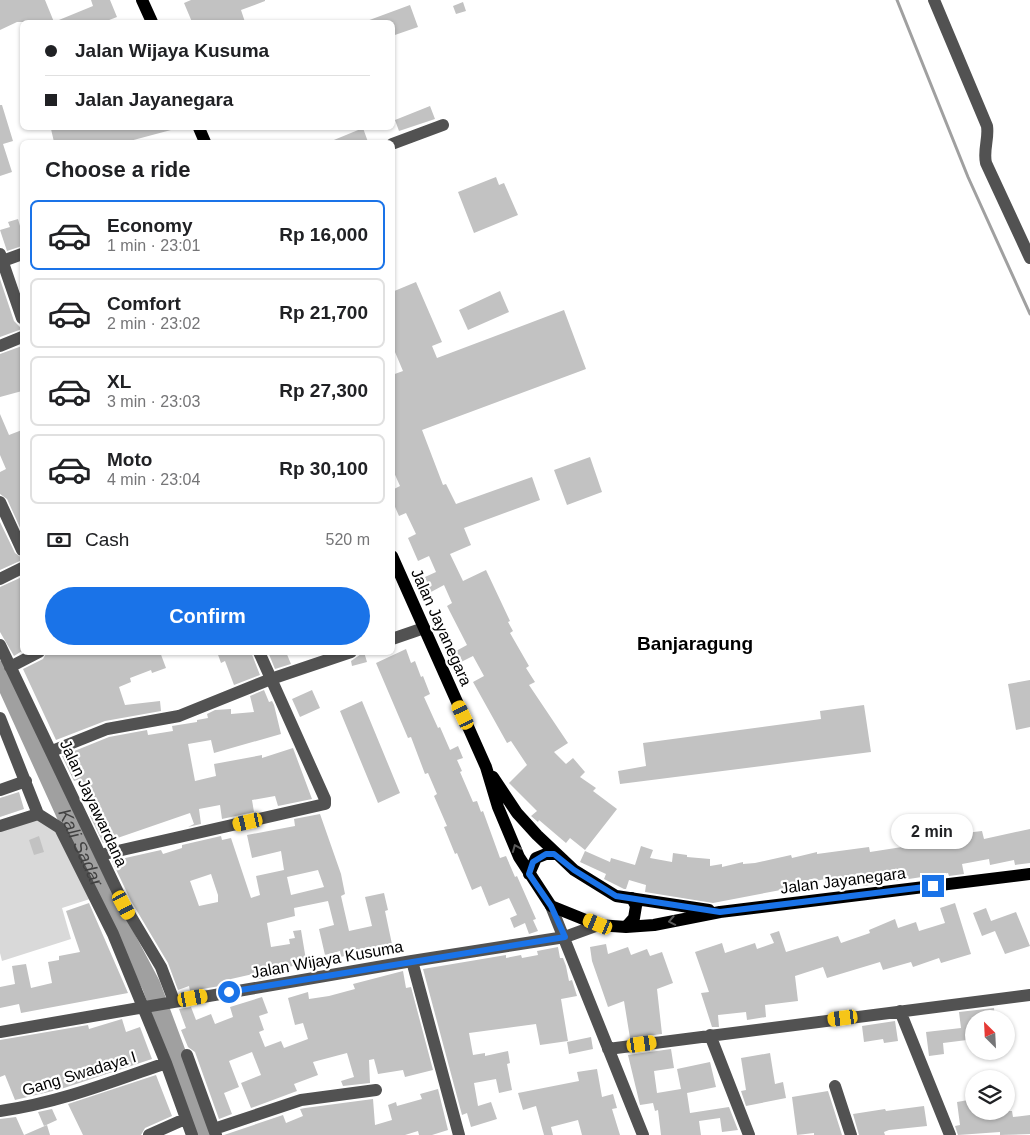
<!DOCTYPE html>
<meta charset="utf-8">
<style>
:root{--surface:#fff;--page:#f6f6f6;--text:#202124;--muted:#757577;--line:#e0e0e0;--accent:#1a73e8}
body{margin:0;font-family:Helvetica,sans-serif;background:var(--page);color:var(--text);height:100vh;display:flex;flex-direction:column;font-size:19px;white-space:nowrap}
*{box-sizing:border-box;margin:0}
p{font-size:16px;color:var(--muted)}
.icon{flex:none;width:28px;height:28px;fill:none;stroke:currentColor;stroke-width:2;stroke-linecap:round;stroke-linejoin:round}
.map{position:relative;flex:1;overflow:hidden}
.drawer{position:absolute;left:20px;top:140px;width:375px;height:515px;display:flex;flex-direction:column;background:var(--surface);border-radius:8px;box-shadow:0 1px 4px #0004}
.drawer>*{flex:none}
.banner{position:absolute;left:20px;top:20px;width:375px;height:110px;border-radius:8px;box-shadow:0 1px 4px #0004;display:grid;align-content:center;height:110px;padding:0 25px;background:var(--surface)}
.needle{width:32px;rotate:336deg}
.tools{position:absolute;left:965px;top:1010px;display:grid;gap:10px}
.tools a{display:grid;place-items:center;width:50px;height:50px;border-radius:50%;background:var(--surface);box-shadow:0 1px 4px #0004;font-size:25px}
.end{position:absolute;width:22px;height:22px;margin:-11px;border:6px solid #1a73e8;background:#fff;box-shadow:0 0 0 2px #fff}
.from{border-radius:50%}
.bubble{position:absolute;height:35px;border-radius:18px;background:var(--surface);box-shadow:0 1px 4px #0004;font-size:16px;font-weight:700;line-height:35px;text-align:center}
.car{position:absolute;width:15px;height:30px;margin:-15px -8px;border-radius:6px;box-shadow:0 0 4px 1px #0007;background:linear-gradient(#f5c518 24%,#345 0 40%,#f5c518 0 76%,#345 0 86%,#f5c518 0)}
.banner b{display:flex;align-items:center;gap:18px;height:48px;font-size:19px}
.banner b+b{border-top:1px solid var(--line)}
.banner i{width:12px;height:12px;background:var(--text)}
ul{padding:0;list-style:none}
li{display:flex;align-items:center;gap:15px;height:70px;margin:0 10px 8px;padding:0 15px;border:2px solid var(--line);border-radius:8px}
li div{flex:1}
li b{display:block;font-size:19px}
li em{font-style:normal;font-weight:700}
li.selected{border-color:var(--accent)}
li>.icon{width:45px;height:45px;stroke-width:1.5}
h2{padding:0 25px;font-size:22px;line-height:60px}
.pay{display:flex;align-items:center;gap:12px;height:55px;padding:0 25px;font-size:19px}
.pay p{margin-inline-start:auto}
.action{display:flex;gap:10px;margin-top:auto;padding:10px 25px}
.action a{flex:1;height:58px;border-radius:30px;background:var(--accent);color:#fff;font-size:20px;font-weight:700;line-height:58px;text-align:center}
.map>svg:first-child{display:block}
</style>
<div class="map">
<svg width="1030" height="1135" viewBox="0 0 1030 1135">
<rect width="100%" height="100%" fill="#fff"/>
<path fill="#d9d9d9" d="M37,818L57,831L90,899L62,908L71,939L2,961L0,953V829Z"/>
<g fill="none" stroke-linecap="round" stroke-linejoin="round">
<path stroke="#a0a0a0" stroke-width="3" d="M897,0L968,177L1030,314"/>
<path stroke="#a0a0a0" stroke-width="19" id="s1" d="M0,670L96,881L151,985L207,1135"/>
</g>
<path fill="#c2c2c2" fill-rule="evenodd" d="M0,0H45L54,22L93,6L91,0H110L117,17L104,22H17L0,30Z
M191,0H265V1L241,10L245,22H192L184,3Z
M463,2L466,11L456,14L453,6Z
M410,5L418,27L392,36V22H364Z
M0,105H2L13,141L3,144L12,172L0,176Z
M430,106L435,119L399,131L395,120Z
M58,128H171V130L126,142H54L51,129Z
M363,128L368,142H329Z
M496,177L499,185L504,183L518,215L474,233L458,192Z
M18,219L20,226L22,225V246L7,251L0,230L10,227L8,222Z
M0,279L14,321L22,329L0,337Z
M416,282L442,342L432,346L437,358L564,310L586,369L422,430L443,485L446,484L456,504L532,477L540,500L464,528L471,545L450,554L463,581L486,570L510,621L508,622L513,631L510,633L529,666L526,668L535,682L529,685L568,743L554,752L566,764L573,758L585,772L580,777L596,788L593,791L617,809L585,850L570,838L566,843L539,820L538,822L531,816L537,811L509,783L527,765L511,741L507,743L473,682L484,676L473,656L461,662L456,651L467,645L447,606L452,603L444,585L431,592L425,577L436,572L429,556L418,561L408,538L416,534L406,513L399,516L392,500V490L400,486L392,468V375L403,371L392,345V292Z
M500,291L509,312L468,330L459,310Z
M22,346V391L0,397V354Z
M0,414L9,435L22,430V532L7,499L0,494V472L6,469L0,455Z
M590,457L602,492L567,505L554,470Z
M0,522L15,553L22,558V560L0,570Z
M22,577V651L14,656L0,632V587Z
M406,649L411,663L415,661L421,677L423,676L430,694L424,697L438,728L440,727L450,750L458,746L463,758L457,760L462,771L460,772L473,802L477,801L481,812L483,811L500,858L506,856L515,877L517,876L536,919L533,920L538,931L529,934L525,923L514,928L510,918L517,915L509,898L489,906L481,886L472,890L457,853L455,854L444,827L447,826L434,796L437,794L428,773L425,774L411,737L408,738L376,663Z
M47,652H160L166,668L152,673L151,670L130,678L131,682L119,687L125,705L160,701L161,711L105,721L56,740L23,669L43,659Z
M217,652H251L260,675L234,685L225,661L221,663Z
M268,652H286L291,664L275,669Z
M364,652L367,662L352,666L351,661Z
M1030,680V727L1016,730L1008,684Z
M264,690L269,702L272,701L274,705L281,734L214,753L211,740L188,744L195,781L216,776L214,764L262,755V758L293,748L312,799L278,806L275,796L252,800L254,812L222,819L220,805L199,809L201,824L188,827L194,824L190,813L103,843L90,816L95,814L84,787L80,779L74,781L62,756L109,737L147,730L148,735L173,731L172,726L197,722V720L208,718L207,714L215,710L231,709V714L254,712L250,696Z
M312,690L320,708L300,717L292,699Z
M362,701L400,793L378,803L340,711Z
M864,705L871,752L620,784L618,771L646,766L643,743L821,719L820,711Z
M19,792L24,809L0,817V798Z
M320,814L341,874L345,894L341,896L349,931L372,926L365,897L384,893L388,910L385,911L393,949L356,960L355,953L341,957L340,951L325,955L319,929L334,925L328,901L294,908L295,916L267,923L271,947L290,944L289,939L295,938L293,931L301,930L306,960L292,963L293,966L275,970L276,976L254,980L253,974L231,979L232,984L190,991L189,986L178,990L168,963L131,901L112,861L161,850L163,854L182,848V845L221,836L222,840L231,838L251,898L260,895L256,876L284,870L281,851L252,858L247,835L295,826L294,819ZM318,870L324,887L291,895L287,877ZM211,874L218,895V902L199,906L190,881Z
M1030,829V863L1015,865L1014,860L990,865L989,859L962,864L964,874L949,876L948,873L863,886L862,880L826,886L825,879L798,885V889L787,892L786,889L713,903L645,892L646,885L629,880L626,889H624L604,879L606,874L580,862L585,851L610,862L611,858L635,865L641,846L653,850L650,858L672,862L673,853L687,855V857L710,859V866L722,864V867L743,862V864L755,863L791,855L792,858L817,852V854L869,847L870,852L934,842L933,838L957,834L982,831L984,839Z
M39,836L44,852L34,855L29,840Z
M89,903L128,993L21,1013L19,1004L0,1008V987L15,984L12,966L26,964L31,988L52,983L48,962L59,960V956L80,952L66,911Z
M955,903L971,954L941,963L939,958L913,967L911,962L883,970L880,962L827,978L823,967L795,976L798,1001L765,1005L766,1017L747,1020L746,1012L718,1015L719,1027H712L701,993L709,992L695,952L722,943L725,953L755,943L757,949L774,943L770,934L779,931L786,952L838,936L841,943L870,933L869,930L895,919L898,928L916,922L919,931L945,923L940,908Z
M986,908L991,921L1016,912L1030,946L1005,954L995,931L982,936L973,913Z
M606,944L608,954L628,947L631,955L647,949L650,956L662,952L673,983L657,989L662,1034L630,1038L624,1001L608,1007L592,961L590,947Z
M558,947L560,958H563L566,966L569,981L572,980L577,996L561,999L568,1041L540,1045L536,1024L469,1033L473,1055L485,1053V1056L508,1051L510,1063L507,1064L512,1090L499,1093L496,1079L474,1083L478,1106L491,1102L497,1119L471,1127L467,1113L462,1115L423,969L506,955V958L521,955L522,958L538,955L537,951Z
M403,971L406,988L411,987L433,1070L405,1077L403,1070L378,1074L374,1059L369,1060L370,1083L343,1086L341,1081L354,1077L347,1053L313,1062L318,1075L294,1084L297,1091L251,1108L241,1083L261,1075L252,1052L229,1061L239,1087L224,1093L232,1114L219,1119L195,1052L188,1047L181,1030L186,1028L179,1009L191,1007L196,1020L211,1014L215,1024L233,1017L230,1007L262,997L268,1013L259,1016L264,1030L259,1032L265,1047L281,1041L284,1048L308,1039L303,1023L295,1025L288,998L308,992L309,999L329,996L355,989L353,984Z
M994,1008L995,1019H974V1028L966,1029L967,1040L943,1043L944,1054L929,1056L926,1032L961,1028L959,1012Z
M122,1019L126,1032L140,1027L152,1059L61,1089L15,1100L5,1075L0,1077V1040L88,1025L89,1029Z
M895,1021L898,1041L884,1043L883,1039L864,1042L862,1026Z
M591,1037L593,1049L569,1054L567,1042Z
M671,1049L674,1068L654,1071L657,1093L681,1089L677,1069L710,1062L716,1087L687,1093L690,1113L729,1107L738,1130L722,1132L720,1118L699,1121L701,1135H661L658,1110L655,1111L653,1103L640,1105L628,1055Z
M770,1053L775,1084L783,1082L786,1098L746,1106L741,1091L746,1090L741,1058Z
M597,1069L602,1097L613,1094L617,1108L612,1109L620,1135H582L578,1120L551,1127L553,1135H544L536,1106L523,1110L518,1093L579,1081L577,1072Z
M156,1075L172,1116L145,1128L141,1135H83L68,1104Z
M438,1089L448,1130L432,1135H419L418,1131L405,1135H224L283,1115L286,1123L303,1116L300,1109L305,1108L373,1099L375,1125L392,1120L388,1105L396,1102L397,1106L422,1099L420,1094Z
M828,1091L842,1135H814V1133L797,1135L792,1097Z
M974,1099V1111H1012L1013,1117L1030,1115V1134L1000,1135V1132L958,1135L955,1126L960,1125L957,1102Z
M924,1106L927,1126L889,1130L884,1132L885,1135H859L853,1114L885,1109L886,1111Z
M52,1109L57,1120L44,1126L38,1112Z
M16,1117L24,1135H0V1119Z
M47,1125L50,1135H24Z"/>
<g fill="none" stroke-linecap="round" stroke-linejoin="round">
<path stroke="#525252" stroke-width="12" d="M934,0L987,126C989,139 983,150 986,163L1030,258
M392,144L443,125
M0,254L22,318
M0,262L22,254
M0,346L22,337
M0,502L22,550
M0,579L22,568
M392,639L424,628
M0,645L124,905L161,967L174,1001
M10,667L39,652
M0,718L38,814L60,828L113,934L166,1063L192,1135
M52,751L107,729L179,716L271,679L351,652
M0,790L26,781
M0,826L38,814
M100,855L325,804V799L259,652
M551,906L643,1135
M412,961L459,1135
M900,1011L950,1135
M0,1032L412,961L565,937L598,925
M710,1035L749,1135
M608,1049L1030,995
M187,1055L216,1135
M835,1086L851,1135
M0,1111C58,1103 111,1082 166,1063
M214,1129L301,1100L376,1090
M149,1135L185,1119"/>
<path stroke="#000" stroke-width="12" d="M142,0L152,22
M199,128L205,142
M392,556L486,767L498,807L519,857L551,906L598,925L626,927L654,925L720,912L1030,874
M493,777L517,813L537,835L574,870L616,896L709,910
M529,874L536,858L546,854H554
M626,927L634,918L636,906L632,898"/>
</g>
<defs><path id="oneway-chevron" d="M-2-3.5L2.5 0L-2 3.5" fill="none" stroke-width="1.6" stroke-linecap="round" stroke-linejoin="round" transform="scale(1.25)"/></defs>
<g stroke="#595959">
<use href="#oneway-chevron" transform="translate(516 848) rotate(-112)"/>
<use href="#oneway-chevron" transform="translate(672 921) rotate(169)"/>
</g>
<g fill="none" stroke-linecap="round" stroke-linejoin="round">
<path stroke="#1a73e8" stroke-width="6" d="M229,992L565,937L551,906L529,874L533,862L546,854H554L574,870L616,896L720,912L933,886"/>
</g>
<g text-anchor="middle" stroke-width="4.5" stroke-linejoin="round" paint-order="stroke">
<g font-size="16" fill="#000" stroke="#fff">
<text transform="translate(442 627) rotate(66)" y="6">Jalan Jayanegara</text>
<text transform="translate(94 803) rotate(65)" y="6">Jalan Jayawardana</text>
<text transform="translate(843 880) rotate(-7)" y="6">Jalan Jayanegara</text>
<text transform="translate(327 959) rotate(-10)" y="6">Jalan Wijaya Kusuma</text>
<text transform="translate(79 1073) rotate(-17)" y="6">Gang Swadaya I</text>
</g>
<g font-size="18" font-style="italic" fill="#414141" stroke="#fff">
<text dy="6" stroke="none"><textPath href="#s1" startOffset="195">Kali Sadar</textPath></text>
</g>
<g font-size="19" font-weight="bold" fill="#000" stroke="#fff">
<text x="695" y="650">Banjaragung</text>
</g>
</g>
</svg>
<div class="tools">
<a><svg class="needle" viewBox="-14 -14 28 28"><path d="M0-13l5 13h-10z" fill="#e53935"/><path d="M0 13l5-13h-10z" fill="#757577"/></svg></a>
<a><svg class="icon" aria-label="layers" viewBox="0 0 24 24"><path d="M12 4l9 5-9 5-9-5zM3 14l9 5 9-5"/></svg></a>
</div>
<i class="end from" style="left:229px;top:992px"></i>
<i class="end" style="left:933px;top:886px"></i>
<div class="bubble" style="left:891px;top:814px;width:82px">2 min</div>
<i class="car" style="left:463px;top:715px;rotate:335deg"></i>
<i class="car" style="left:248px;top:822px;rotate:257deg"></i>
<i class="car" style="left:124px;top:905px;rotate:152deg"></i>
<i class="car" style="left:598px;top:924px;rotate:292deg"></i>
<i class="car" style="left:193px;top:998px;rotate:80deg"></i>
<i class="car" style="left:843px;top:1018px;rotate:263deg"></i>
<i class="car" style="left:642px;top:1044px;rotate:82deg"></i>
<div class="banner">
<b><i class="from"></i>Jalan Wijaya Kusuma</b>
<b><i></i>Jalan Jayanegara</b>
</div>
<section class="drawer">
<h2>Choose a ride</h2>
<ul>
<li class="selected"><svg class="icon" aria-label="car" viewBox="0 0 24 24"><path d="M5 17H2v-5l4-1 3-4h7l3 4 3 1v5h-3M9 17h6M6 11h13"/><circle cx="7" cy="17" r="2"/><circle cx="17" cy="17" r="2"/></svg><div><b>Economy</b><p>1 min · 23:01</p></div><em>Rp 16,000</em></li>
<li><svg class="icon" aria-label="car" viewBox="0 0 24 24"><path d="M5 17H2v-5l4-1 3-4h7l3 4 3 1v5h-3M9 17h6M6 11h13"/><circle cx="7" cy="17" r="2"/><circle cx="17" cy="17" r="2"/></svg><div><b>Comfort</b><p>2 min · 23:02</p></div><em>Rp 21,700</em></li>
<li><svg class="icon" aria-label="car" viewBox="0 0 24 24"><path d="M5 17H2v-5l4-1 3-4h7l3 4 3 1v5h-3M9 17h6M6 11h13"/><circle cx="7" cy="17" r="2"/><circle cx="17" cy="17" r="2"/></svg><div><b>XL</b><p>3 min · 23:03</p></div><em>Rp 27,300</em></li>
<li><svg class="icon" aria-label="car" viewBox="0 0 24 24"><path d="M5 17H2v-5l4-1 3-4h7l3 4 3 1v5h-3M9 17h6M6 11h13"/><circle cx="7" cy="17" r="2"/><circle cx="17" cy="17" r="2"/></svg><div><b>Moto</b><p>4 min · 23:04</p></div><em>Rp 30,100</em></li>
</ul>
<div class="pay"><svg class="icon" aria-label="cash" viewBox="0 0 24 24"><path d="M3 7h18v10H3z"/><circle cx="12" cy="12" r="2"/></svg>Cash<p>520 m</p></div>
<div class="action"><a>Confirm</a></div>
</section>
</div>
